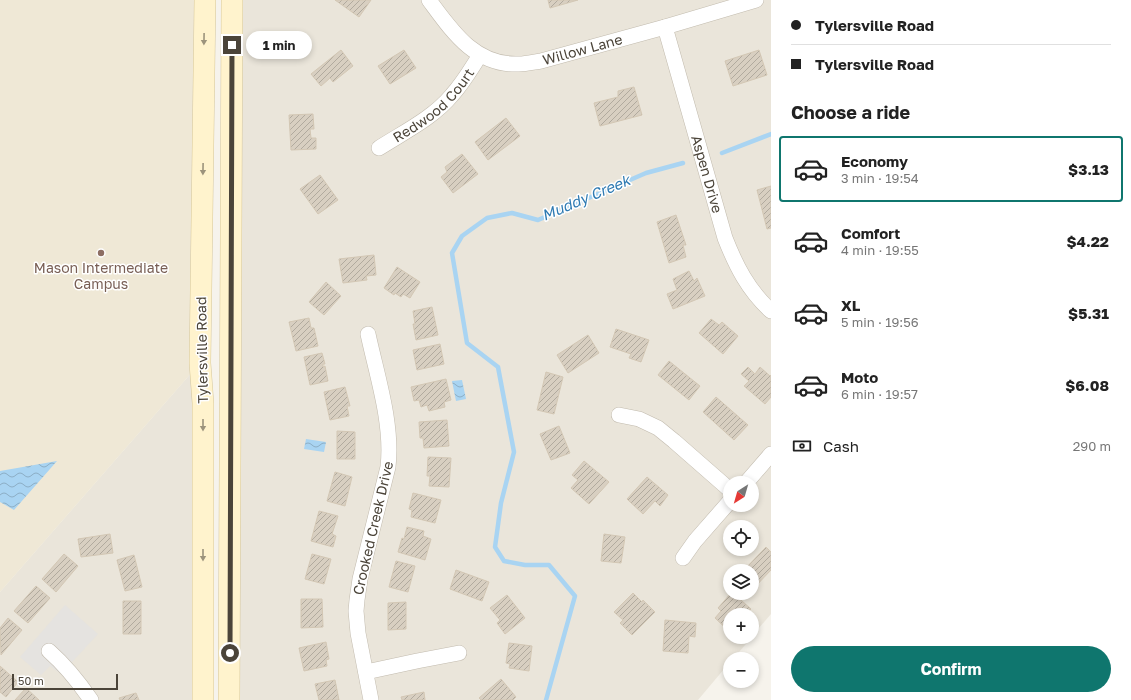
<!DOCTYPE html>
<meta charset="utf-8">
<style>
:root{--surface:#fff;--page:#f2f2f2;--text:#222;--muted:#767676;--line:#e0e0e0;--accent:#0f766e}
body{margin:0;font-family:"Golos Text",sans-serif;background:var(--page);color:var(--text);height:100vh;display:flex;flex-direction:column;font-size:15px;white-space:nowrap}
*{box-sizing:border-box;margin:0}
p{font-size:13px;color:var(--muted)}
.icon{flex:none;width:22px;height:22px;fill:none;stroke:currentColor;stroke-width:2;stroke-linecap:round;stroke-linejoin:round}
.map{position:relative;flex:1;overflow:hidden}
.side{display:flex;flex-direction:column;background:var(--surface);width:360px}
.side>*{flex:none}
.banner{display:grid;align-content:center;height:88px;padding:0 20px;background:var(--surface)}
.needle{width:26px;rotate:217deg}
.fabs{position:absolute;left:723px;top:476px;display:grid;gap:8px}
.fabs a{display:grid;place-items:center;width:36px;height:36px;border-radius:50%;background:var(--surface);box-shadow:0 2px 6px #0003;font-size:20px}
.scale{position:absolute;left:12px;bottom:10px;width:106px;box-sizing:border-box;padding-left:4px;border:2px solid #4b4439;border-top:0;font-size:11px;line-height:14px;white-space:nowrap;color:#4b4439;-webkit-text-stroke:3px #fff;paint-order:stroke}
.end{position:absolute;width:18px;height:18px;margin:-9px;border:5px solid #4b4439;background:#fff;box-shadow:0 0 0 2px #fff}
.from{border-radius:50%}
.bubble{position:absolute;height:28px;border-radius:14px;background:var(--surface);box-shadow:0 2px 6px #0003;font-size:13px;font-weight:700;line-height:28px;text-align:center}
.banner b{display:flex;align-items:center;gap:14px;height:38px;font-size:15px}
.banner b+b{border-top:1px solid var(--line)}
.banner i{width:10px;height:10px;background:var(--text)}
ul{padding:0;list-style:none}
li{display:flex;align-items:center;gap:12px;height:66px;margin:0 8px 6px;padding:0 12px;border:2px solid transparent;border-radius:4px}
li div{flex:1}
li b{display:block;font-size:15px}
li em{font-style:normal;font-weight:700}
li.current{border-color:var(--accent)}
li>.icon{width:36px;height:36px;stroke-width:1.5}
h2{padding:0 20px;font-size:18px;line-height:48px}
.pay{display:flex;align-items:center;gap:10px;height:44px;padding:0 20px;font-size:15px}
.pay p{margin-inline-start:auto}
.cta{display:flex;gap:8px;margin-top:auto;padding:8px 20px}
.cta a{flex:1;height:46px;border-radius:24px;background:var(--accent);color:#fff;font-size:16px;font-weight:700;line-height:46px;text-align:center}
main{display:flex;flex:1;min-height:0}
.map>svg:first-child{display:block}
</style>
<main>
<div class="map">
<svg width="771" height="700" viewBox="0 0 771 700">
<defs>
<pattern id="water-waves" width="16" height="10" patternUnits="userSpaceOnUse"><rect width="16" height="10" fill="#a9d4f2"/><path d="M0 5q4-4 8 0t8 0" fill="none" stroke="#8caec5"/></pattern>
<pattern id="building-hatch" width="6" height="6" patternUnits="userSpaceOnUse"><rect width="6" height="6" fill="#d8cfc1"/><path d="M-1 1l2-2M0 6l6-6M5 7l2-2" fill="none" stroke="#b1aa9e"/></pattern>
</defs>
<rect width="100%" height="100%" fill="#f6f3ec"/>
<path fill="#eae5da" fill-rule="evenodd" d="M232,0H771V614L752,636V615H730V637H752L733,659H730V662L698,700H229ZM730,483H752V505H730ZM730,527H752V549H730ZM730,571H752V593H730Z
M200,363L201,700H0V592Z"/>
<path fill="#efe8d6" d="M0,0H205L200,363L0,592Z"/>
<path fill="#e5e3e0" d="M65,605L98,634L61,674L50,666L41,675L20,657Z"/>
<path fill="url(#water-waves)" d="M462,380L466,399L456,401L452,381Z
M306,439L326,442L324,452L304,449Z
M57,461L14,510L0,502V471Z"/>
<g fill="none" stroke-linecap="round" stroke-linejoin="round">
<path stroke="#a9d4f2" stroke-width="4.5" d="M722,153L771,134
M546,700L575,596L549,565H525L504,561L495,547L501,503L514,452L498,367L467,343L452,253L462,236L487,218L512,213L538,220L646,173L683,163"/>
</g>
<path fill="url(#building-hatch)" stroke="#d3c7b4" d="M335,0H371L359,17Z
M548,0H578L550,8Z
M341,50L353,66L333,82L330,78L321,86L311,74Z
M404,50L416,68L390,84L378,66Z
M759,50L767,75L733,86L725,61Z
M634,87L642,115L600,126L594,103L618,97V91Z
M313,114L314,129H310L311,138H316V149L291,150L289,115Z
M506,118L520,136L488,160L475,142Z
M462,154L478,174L453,193L441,177L447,172L445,167Z
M320,175L338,200L318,214L300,189Z
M771,186V228L767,229L757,190Z
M676,215L686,245H683L686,257L669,263L657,222Z
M374,255L376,275L366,276L367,280L343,283L339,259Z
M397,267L420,282L410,298L403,294L401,297L395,293L394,295L384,288Z
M689,271L694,281L697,278L705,296L673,309L667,294L677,290L673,279Z
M326,282L341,296L324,315L309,302Z
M432,307L438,335L416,340L413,324H415L413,311Z
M309,318L311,328H314L318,346L296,351L289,322Z
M711,319L719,325L722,322L738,336L723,354L699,333Z
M616,329L649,340L641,362L629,358L631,354L610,347Z
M588,335L599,353L568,373L557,355Z
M440,344L444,364L417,370L413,350Z
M322,353L325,364H323V367L325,366L328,381L310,385L304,357Z
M669,361L700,386L689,400L658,375Z
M748,367L755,374L760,367L770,376L771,375V397L765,404L744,386L749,381L741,374Z
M546,372L563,377L554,414L537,410Z
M446,379L451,400L444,402L445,407L429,411L427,405L421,407L419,400L414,401L411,387Z
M345,387L350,406H347L349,416L330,420L324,392Z
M716,397L748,425L734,440L703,412Z
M447,420L449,446L424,448L423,438H420L419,422Z
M559,426L570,453L551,460L540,434Z
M337,431L355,432V459H337Z
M428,457L451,458L449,487L429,486L430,476H427Z
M584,461L609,482L589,504L571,488L578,480L572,475Z
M335,472L352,477L345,506L327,501Z
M647,477L668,495L660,506L655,501L643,514L627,499Z
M413,493L441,500L435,523L411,517L412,510L409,509Z
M319,511L338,516L332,534L336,536L333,547L311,541Z
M407,527L424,531L423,536L431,539L425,560L398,552L402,538L404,539Z
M110,534L113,553L81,557L78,539Z
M604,534L625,537L621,563L601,561Z
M766,547L771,552V570L752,590V571H743Z
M64,554L78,566L56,592L42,579Z
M312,554L331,559L324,584L305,579Z
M134,555L142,587L125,591L117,560Z
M396,561L415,566L408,592L389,587Z
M456,570L489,582L482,601L450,589Z
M36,586L50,598L28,623L14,611Z
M633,593L642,602L643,600L655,612L632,635L620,623L623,620L614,612Z
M731,593H733L751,609L745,615H730V632L715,618L721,611L718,608Z
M507,595L525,618L505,634L497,623L500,620L490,608Z
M301,599H322L323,627L301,628Z
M123,601H141V634H123Z
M406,602V629L388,630V603Z
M8,618L22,630L1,655L0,628Z
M665,620L696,623L695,637L689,636L688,653L663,651Z
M326,642L329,659L326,660L327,666L304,671L299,648Z
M509,643L532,646L529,671L509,668L510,664L506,663Z
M0,666L18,682L6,697L0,692Z
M501,679L516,697L513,700H481L479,698Z
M335,680L339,700H319L315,684Z
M26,688L39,700H15Z
M424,692L425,700H402L401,697Z
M136,693L139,700H120L119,698Z"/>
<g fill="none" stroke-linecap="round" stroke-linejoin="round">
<defs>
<g id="street">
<path id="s1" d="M429,0C452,31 475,66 519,64C526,64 534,62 541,61L665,27L756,0"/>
<path id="s2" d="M665,27L725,238C736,266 748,290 771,311"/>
<path id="s3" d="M379,148C404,132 433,118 452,95C463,83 471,69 480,55"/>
<path d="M368,334C377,376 393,424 388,467L360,579L357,600L356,611L358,633L371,700"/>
<path d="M619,415L639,419L658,428L674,441L730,490"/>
<path d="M746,483L771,454"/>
<path d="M683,558L695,541L730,501"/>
<path d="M49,651C66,666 78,681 91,700"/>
<path d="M366,672L417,661L459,653"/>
</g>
<path id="secondary" d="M203,700V403L200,363L205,0
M229,700L232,0"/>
</defs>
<use href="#street" stroke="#c2bbae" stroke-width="16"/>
<use href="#secondary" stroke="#d6c79b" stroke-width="22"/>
<use href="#street" stroke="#fff" stroke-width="15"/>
<use href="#secondary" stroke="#fff3cd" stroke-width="21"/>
</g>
<defs><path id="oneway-solid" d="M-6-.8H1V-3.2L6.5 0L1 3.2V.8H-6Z"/></defs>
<g fill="#9c937c">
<use href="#oneway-solid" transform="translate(204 39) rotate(91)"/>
<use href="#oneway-solid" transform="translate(203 169) rotate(91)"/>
<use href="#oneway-solid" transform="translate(203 425) rotate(90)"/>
<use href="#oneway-solid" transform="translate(203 555) rotate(90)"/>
</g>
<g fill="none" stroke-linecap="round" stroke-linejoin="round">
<path stroke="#4b4439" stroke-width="5" d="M230,653L232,45"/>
</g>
<circle fill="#8d6e63" stroke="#fff" stroke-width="1.5" cx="101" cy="253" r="4"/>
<g text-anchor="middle" stroke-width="3" stroke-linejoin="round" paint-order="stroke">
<g font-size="14" fill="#4b4439" stroke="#fff">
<text dy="5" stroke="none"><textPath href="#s1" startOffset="181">Willow Lane</textPath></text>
<text dy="5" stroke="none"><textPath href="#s3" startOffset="70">Redwood Court</textPath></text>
<text dy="5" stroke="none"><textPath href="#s2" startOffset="153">Aspen Drive</textPath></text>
<text transform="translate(202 350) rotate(-91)" y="5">Tylersville Road</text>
<text transform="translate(373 528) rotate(-77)" y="5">Crooked Creek Drive</text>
</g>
<g font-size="14" fill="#785e54" stroke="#fff">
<text x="101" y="273">Mason Intermediate<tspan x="101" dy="16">Campus</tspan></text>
</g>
<g font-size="15" font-style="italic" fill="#2e7ab2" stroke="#fff">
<text transform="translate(586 198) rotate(-23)" y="5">Muddy Creek</text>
</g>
</g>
</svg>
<div class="fabs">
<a><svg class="needle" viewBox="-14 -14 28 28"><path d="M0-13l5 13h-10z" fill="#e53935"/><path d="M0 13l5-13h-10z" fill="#767676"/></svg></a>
<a><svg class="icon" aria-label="locate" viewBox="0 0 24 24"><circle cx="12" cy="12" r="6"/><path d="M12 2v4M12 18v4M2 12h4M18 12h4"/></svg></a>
<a><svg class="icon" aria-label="layers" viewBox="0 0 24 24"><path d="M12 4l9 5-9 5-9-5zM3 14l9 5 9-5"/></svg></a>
<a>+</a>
<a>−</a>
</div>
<div class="scale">50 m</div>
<i class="end from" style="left:230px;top:653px"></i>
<i class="end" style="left:232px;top:45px"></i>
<div class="bubble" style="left:246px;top:31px;width:66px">1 min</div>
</div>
<section class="side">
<div class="banner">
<b><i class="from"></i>Tylersville Road</b>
<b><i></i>Tylersville Road</b>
</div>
<h2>Choose a ride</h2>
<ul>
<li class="current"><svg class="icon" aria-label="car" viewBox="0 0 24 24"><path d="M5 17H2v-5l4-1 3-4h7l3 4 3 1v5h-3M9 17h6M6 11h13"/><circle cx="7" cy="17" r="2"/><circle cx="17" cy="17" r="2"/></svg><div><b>Economy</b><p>3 min · 19:54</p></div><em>$3.13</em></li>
<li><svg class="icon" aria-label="car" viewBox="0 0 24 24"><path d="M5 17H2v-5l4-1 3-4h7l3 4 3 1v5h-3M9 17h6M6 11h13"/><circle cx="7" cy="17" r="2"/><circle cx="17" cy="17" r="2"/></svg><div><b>Comfort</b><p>4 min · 19:55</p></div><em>$4.22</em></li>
<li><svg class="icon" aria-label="car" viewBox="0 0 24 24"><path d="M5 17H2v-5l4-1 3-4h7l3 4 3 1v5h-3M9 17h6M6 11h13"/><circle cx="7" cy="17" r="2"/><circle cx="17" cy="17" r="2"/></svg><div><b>XL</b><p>5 min · 19:56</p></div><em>$5.31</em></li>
<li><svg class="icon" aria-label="car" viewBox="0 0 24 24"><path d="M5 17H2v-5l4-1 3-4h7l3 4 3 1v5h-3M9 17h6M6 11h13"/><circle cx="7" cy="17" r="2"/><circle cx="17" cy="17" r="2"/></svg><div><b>Moto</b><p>6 min · 19:57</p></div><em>$6.08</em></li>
</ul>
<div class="pay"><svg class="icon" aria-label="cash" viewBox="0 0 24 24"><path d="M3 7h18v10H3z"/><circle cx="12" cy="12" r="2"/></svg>Cash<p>290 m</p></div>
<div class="cta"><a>Confirm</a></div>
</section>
</main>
